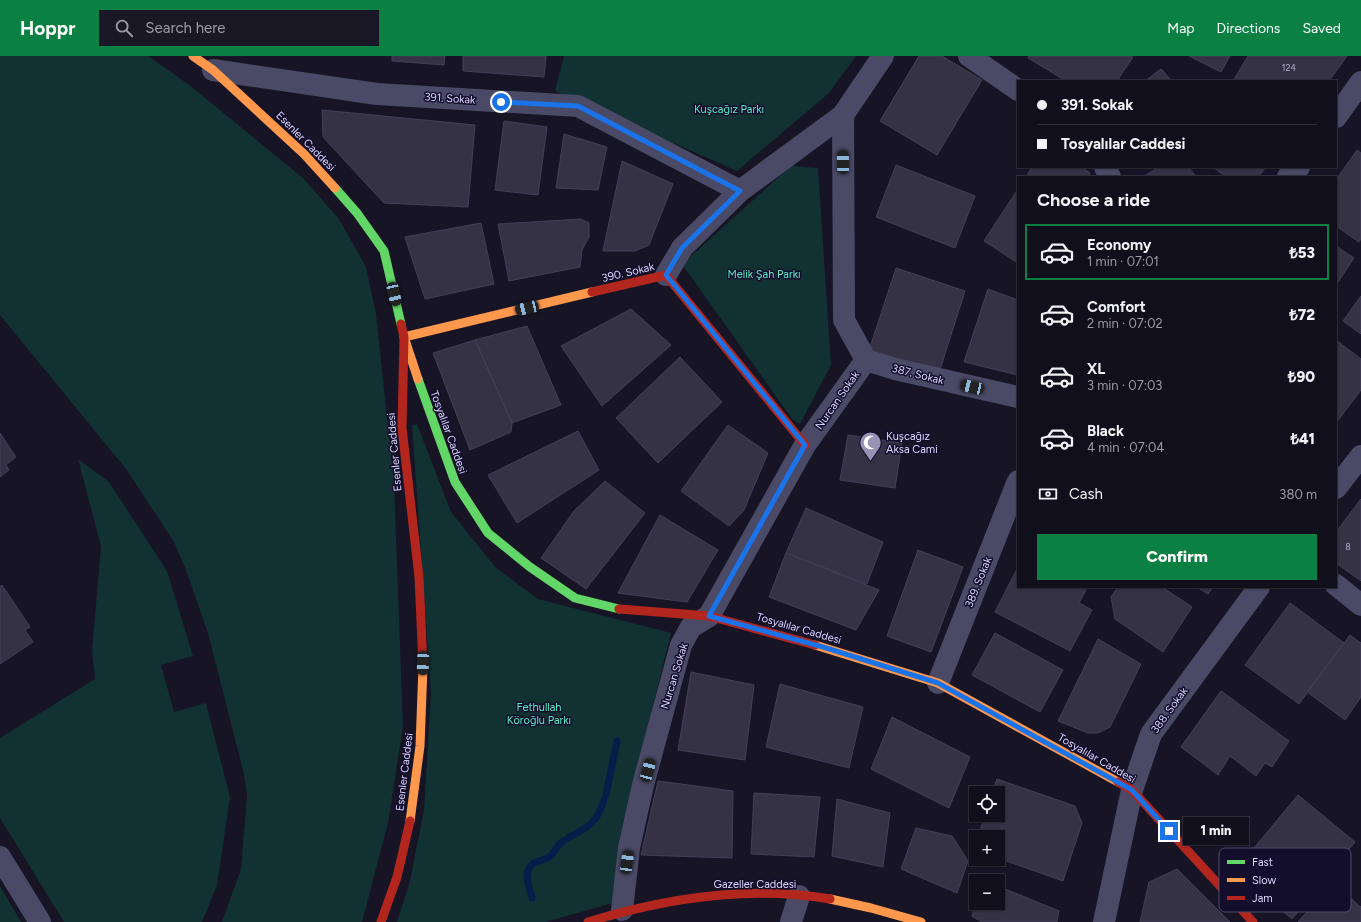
<!DOCTYPE html>
<meta charset="utf-8">
<style>
:root{--surface:#110f1c;--page:#1a1825;--text:#f1f3f6;--muted:#9c9ca3;--line:#302f3b;--accent:#0b8043}
body{margin:0;font-family:Figtree,sans-serif;background:var(--page);color:var(--text);height:100vh;display:flex;flex-direction:column;font-size:15px;white-space:nowrap}
*{box-sizing:border-box;margin:0}
p{font-size:13px;color:var(--muted)}
.icon{flex:none;width:22px;height:22px;fill:none;stroke:currentColor;stroke-width:2;stroke-linecap:round;stroke-linejoin:round}
.map{position:relative;flex:1;overflow:hidden}
.sheet{position:absolute;left:1017px;top:120px;width:320px;height:412px;display:flex;flex-direction:column;background:var(--surface);border-radius:0px;box-shadow:0 1px 3px #0004,0 0 0 1px var(--line)}
.sheet>*{flex:none}
.hud{position:absolute;left:1017px;top:24px;width:320px;height:88px;border-radius:0px;box-shadow:0 1px 3px #0004,0 0 0 1px var(--line);display:grid;align-content:center;height:88px;padding:0 20px;background:var(--surface)}
.controls{position:absolute;left:969px;top:730px;display:grid;gap:8px}
.controls a{display:grid;place-items:center;width:36px;height:36px;border-radius:0px;background:var(--surface);box-shadow:0 1px 3px #0004,0 0 0 1px var(--line);font-size:20px}
.end{position:absolute;width:18px;height:18px;margin:-9px;border:5px solid #1a73e8;background:#fff;box-shadow:0 0 0 2px #fff}
.from{border-radius:50%}
.bubble{position:absolute;height:28px;border-radius:0px;background:var(--surface);box-shadow:0 1px 3px #0004,0 0 0 1px var(--line);font-size:13px;font-weight:800;line-height:28px;text-align:center}
.car{position:absolute;width:12px;height:24px;margin:-12px -6px;border-radius:5px;box-shadow:0 0 3px 1px #0007;background:linear-gradient(#222 24%,#8ab4d8 0 40%,#222 0 76%,#8ab4d8 0 86%,#222 0)}
.hud b{display:flex;align-items:center;gap:14px;height:38px;font-size:15px}
.hud b+b{border-top:1px solid var(--line)}
.hud i{width:10px;height:10px;background:var(--text)}
ul{padding:0;list-style:none}
li{display:flex;align-items:center;gap:12px;height:56px;margin:0 8px 6px;padding:0 12px;border:2px solid transparent;border-radius:0px}
li div{flex:1}
li b{display:block;font-size:15px}
li em{font-style:normal;font-weight:800}
li.current{border-color:var(--accent)}
li>.icon{width:36px;height:36px;stroke-width:1.5}
h2{padding:0 20px;font-size:18px;line-height:48px}
.pay{display:flex;align-items:center;gap:10px;height:44px;padding:0 20px;font-size:15px}
.pay p{margin-inline-start:auto}
.action{display:flex;gap:8px;margin-top:auto;padding:8px 20px}
.action a{flex:1;height:46px;border-radius:0px;background:var(--accent);color:#fff;font-size:16px;font-weight:800;line-height:46px;text-align:center}
header{display:flex;align-items:center;gap:24px;box-sizing:border-box;height:56px;padding:0 20px;background:var(--accent);color:#fff}
header strong{font-size:19px}
nav{display:flex;gap:22px;margin-inline-start:auto;font-size:14px}
.search{width:280px;height:36px;background:var(--page);display:flex;align-items:center;gap:10px;box-sizing:border-box;padding:0 14px;border-radius:0px;color:var(--muted);font-size:15px}
.map>svg:first-child{display:block}
</style>
<header>
<strong>Hoppr</strong>
<div class="search"><svg class="icon" aria-label="search" viewBox="0 0 24 24"><circle cx="10" cy="10" r="6"/><path d="M15 15l6 6"/></svg>Search here</div>
<nav><a>Map</a><a>Directions</a><a>Saved</a></nav>
</header>
<div class="map">
<svg width="1361" height="866" viewBox="0 0 1361 866">
<rect width="100%" height="100%" fill="#171425"/>
<path fill="#113133" d="M0,0H148L188,28L303,122L339,163L366,211L376,258L394,427L403,670L388,767L362,866H222L241,813L247,739L244,718L208,577L186,514L174,486L126,413L0,259Z
M564,0H856L829,37L737,115L555,35Z
M791,110L818,112L831,309L800,368L792,363L682,208Z
M417,368L451,456L496,512L538,543L671,577L634,726L613,847L545,866H397L410,825L424,754L431,638L412,369Z
M78,403L109,426L167,515L193,600L161,609L174,656L206,647L230,741L217,829L202,866H64L0,762V682L95,623L92,595L101,490Z
M0,830L21,866H0Z"/>
<g fill="none" stroke-linecap="round" stroke-linejoin="round">
<path stroke="#071d49" stroke-width="7" d="M606,739L617,685
M568,782C589,771 597,767 604,744
M532,842C529,831 522,815 534,807C539,805 544,804 549,801C555,797 557,789 563,785"/>
</g>
<path fill="#363246" stroke="#433f58" d="M392,0H445L444,9L392,5Z
M463,0H546L544,21L463,15Z
M919,0H942L982,24L937,99L880,65Z
M1029,0H1131L1133,1L1117,25L1108,23L1107,25H1066L1028,2Z
M1189,0H1230L1221,16Z
M1248,0H1347L1329,25H1233Z
M1161,13L1172,25H1145Z
M322,54L475,69L468,151L384,147L323,81Z
M504,65L547,71L538,139L495,134Z
M564,78L607,91L598,134L556,132Z
M1357,94L1361,97V183L1359,186L1336,170V124Z
M622,105L673,128L649,189L635,195H603Z
M896,109L975,140L955,192L876,161Z
M1032,111H1081L1090,117L1088,121H1026Z
M1159,111H1188L1197,121H1143Z
M1213,111H1266L1258,121H1226Z
M1018,133V207L984,185Z
M581,163L589,167V181L582,194L580,211L509,225L498,168Z
M481,167L494,228L425,243L405,181Z
M1336,190L1354,202L1336,229Z
M896,212L965,235L939,317L869,294Z
M988,233L1018,244V319L964,306Z
M1361,240V278L1343,265Z
M631,253L671,289L602,350L561,290Z
M527,270L561,349L512,367L475,284Z
M475,284L512,367L511,376L470,394L433,297Z
M1336,284L1361,303V334L1336,367Z
M680,301L722,346L658,407L616,362Z
M728,369L768,397L744,454L729,470L681,435Z
M578,375L599,414L517,467L488,419Z
M0,377L16,401L6,409L9,414L0,421Z
M848,379L902,387L895,432L840,424Z
M605,425L645,457L586,533L541,502L574,455Z
M1361,443V525L1336,507V476Z
M806,452L883,486L867,528L786,497Z
M660,459L718,494L687,546L618,537Z
M918,494L963,511L931,596L887,580Z
M786,497L879,534L856,574L769,541Z
M1018,511V531H1081L1086,534L1079,547L1092,554L1070,595L995,556Z
M2,529L30,571L25,574L33,586L0,608V531Z
M1118,531H1162L1192,551L1163,596L1115,563L1111,541Z
M1197,531H1213L1208,538Z
M1290,547L1344,587L1299,648L1245,609Z
M995,577L1063,614L1040,656L972,619Z
M1350,579L1361,587V641L1345,664L1307,636Z
M1098,583L1141,608L1110,671L1098,677H1088L1058,665Z
M691,616L754,629L745,704L678,694Z
M780,628L863,651L849,712L766,691Z
M1221,635L1289,685L1272,711L1265,707L1256,720L1230,700L1218,719L1181,691Z
M892,661L970,701L949,752L871,713Z
M997,723L1075,750L1082,767L1063,825L998,802V781H978L985,759H998V737H992Z
M658,725L733,735L732,802L641,799Z
M754,737L820,741L814,801L751,798Z
M1298,739L1355,786L1292,863L1235,815Z
M837,743L890,757L883,811L832,800Z
M916,772L952,780L968,805L957,837L901,813Z
M1177,813L1230,866H1140L1149,826Z
M1332,827L1361,851V866H1298Z
M998,830L1059,855L1057,866H982L972,860L976,843V847H998Z"/>
<g fill="none" stroke-linecap="round" stroke-linejoin="round">
<path stroke="#4a4966" stroke-width="22" d="M969,0L1018,34
M213,14L377,38L578,50L740,135
M1336,61L1361,26
M1105,111L1110,121
M1288,121L1299,111
M666,219L682,192L740,135L843,59
M866,304L895,313L1018,341
M1336,432L1361,400
M1336,529L1361,549
M938,627L1018,425
M0,801L40,866
M622,854L629,792L643,729L681,589L691,571L709,560L805,389L866,304L844,264L843,59L883,0
M791,866L799,840
M1104,866L1132,734L1151,678L1259,531"/>
<path stroke="#63d668" stroke-width="9" d="M335,132L357,157L384,195L401,268
M418,323L455,426L488,477L530,511L575,542L619,553"/>
<path stroke="#ff974d" stroke-width="9" d="M193,0L213,14L304,98L335,132
M418,323L404,281L592,236
M815,589L938,627L1118,726
M410,765L420,690L423,610
M830,843L871,852L921,866"/>
<path stroke="#b3261e" stroke-width="9" d="M592,236L666,219L805,389
M401,268L404,281L402,372L419,521L423,610
M619,553L709,560L815,589
M1118,726L1132,734L1253,866
M381,866L397,821L410,765
M588,866C666,842 749,829 830,843"/>
</g>
<g fill="none" stroke-linecap="round" stroke-linejoin="round">
<path stroke="#1a73e8" stroke-width="5" d="M501,46L578,50L740,135L682,192L666,219L805,389L709,560L823,591L938,627L1132,734L1169,775"/>
</g>
<defs>
<symbol id="mosque-pin" viewBox="-11 -11 22 30"><path d="M0 17L-7.5 6A9.5 9.5 0 1 1 7.5 6Z" fill="#9893b3" stroke="#130e2b"/><path d="M3.5-4.9A6 6 0 1 0 3.5 4.9A5 5 0 1 1 3.5-4.9Z" fill="#fff"/></symbol>
</defs>
<g fill-rule="evenodd">
<use href="#mosque-pin" x="858" y="374" width="25" height="34"/>
</g>
<g text-anchor="middle" stroke-width="3" stroke-linejoin="round" paint-order="stroke">
<g font-size="9" fill="#b3aed1">
<text x="1289" y="15">124</text>
<text x="1348" y="494">8</text>
</g>
<g font-size="11" fill="#ddd7ff" stroke="#130e2b">
<text transform="translate(450 42) rotate(4)" y="4">391. Sokak</text>
<text transform="translate(306 85) rotate(45)" y="4">Esenler Caddesi</text>
<text transform="translate(628 216) rotate(-13)" y="4">390. Sokak</text>
<text transform="translate(918 318) rotate(14)" y="4">387. Sokak</text>
<text transform="translate(837 344) rotate(-55)" y="4">Nurcan Sokak</text>
<text transform="translate(449 376) rotate(70)" y="4">Tosyalılar Caddesi</text>
<text transform="translate(394 396) rotate(-95)" y="4">Esenler Caddesi</text>
<text transform="translate(978 526) rotate(-68)" y="4">389. Sokak</text>
<text transform="translate(799 572) rotate(16)" y="4">Tosyalılar Caddesi</text>
<text transform="translate(674 620) rotate(-73)" y="4">Nurcan Sokak</text>
<text transform="translate(1169 654) rotate(-54)" y="4">388. Sokak</text>
<text transform="translate(1097 702) rotate(30)" y="4">Tosyalılar Caddesi</text>
<text transform="translate(404 716) rotate(-83)" y="4">Esenler Caddesi</text>
<text x="755" y="832">Gazeller Caddesi</text>
</g>
<g font-size="11" fill="#56edc9" stroke="#130e2b">
<text x="729" y="57">Kuşcağız Parkı</text>
<text x="764" y="222">Melik Şah Parkı</text>
<text x="539" y="655">Fethullah<tspan x="539" dy="13">Köroğlu Parkı</tspan></text>
</g>
<g font-size="11" fill="#ddd7ff" stroke="#130e2b" text-anchor="start">
<text x="886" y="384">Kuşcağız<tspan x="886" dy="13">Aksa Cami</tspan></text>
</g>
</g>
<rect x="1219" y="792" width="132" height="64" rx="6" fill="#130e2b" stroke="#504a6b" stroke-width="1"/>
<rect x="1227" y="804" width="18" height="4" fill="#63d668"/>
<rect x="1227" y="822" width="18" height="4" fill="#ff974d"/>
<rect x="1227" y="840" width="18" height="4" fill="#b3261e"/>
<g font-size="11" fill="#ddd7ff">
<text x="1252" y="810">Fast</text>
<text x="1252" y="828">Slow</text>
<text x="1252" y="846">Jam</text>
</g>
</svg>
<div class="controls">
<a><svg class="icon" aria-label="locate" viewBox="0 0 24 24"><circle cx="12" cy="12" r="6"/><path d="M12 2v4M12 18v4M2 12h4M18 12h4"/></svg></a>
<a>+</a>
<a>−</a>
</div>
<i class="end from" style="left:501px;top:46px"></i>
<i class="end" style="left:1169px;top:775px"></i>
<div class="bubble" style="left:1183px;top:761px;width:66px">1 min</div>
<i class="car" style="left:843px;top:106px;rotate:359deg"></i>
<i class="car" style="left:394px;top:238px;rotate:167deg"></i>
<i class="car" style="left:527px;top:252px;rotate:257deg"></i>
<i class="car" style="left:972px;top:331px;rotate:283deg"></i>
<i class="car" style="left:423px;top:607px;rotate:182deg"></i>
<i class="car" style="left:648px;top:714px;rotate:15deg"></i>
<i class="car" style="left:627px;top:806px;rotate:8deg"></i>
<div class="hud">
<b><i class="from"></i>391. Sokak</b>
<b><i></i>Tosyalılar Caddesi</b>
</div>
<section class="sheet">
<h2>Choose a ride</h2>
<ul>
<li class="current"><svg class="icon" aria-label="car" viewBox="0 0 24 24"><path d="M5 17H2v-5l4-1 3-4h7l3 4 3 1v5h-3M9 17h6M6 11h13"/><circle cx="7" cy="17" r="2"/><circle cx="17" cy="17" r="2"/></svg><div><b>Economy</b><p>1 min · 07:01</p></div><em>₺53</em></li>
<li><svg class="icon" aria-label="car" viewBox="0 0 24 24"><path d="M5 17H2v-5l4-1 3-4h7l3 4 3 1v5h-3M9 17h6M6 11h13"/><circle cx="7" cy="17" r="2"/><circle cx="17" cy="17" r="2"/></svg><div><b>Comfort</b><p>2 min · 07:02</p></div><em>₺72</em></li>
<li><svg class="icon" aria-label="car" viewBox="0 0 24 24"><path d="M5 17H2v-5l4-1 3-4h7l3 4 3 1v5h-3M9 17h6M6 11h13"/><circle cx="7" cy="17" r="2"/><circle cx="17" cy="17" r="2"/></svg><div><b>XL</b><p>3 min · 07:03</p></div><em>₺90</em></li>
<li><svg class="icon" aria-label="car" viewBox="0 0 24 24"><path d="M5 17H2v-5l4-1 3-4h7l3 4 3 1v5h-3M9 17h6M6 11h13"/><circle cx="7" cy="17" r="2"/><circle cx="17" cy="17" r="2"/></svg><div><b>Black</b><p>4 min · 07:04</p></div><em>₺41</em></li>
</ul>
<div class="pay"><svg class="icon" aria-label="cash" viewBox="0 0 24 24"><path d="M3 7h18v10H3z"/><circle cx="12" cy="12" r="2"/></svg>Cash<p>380 m</p></div>
<div class="action"><a>Confirm</a></div>
</section>
</div>
